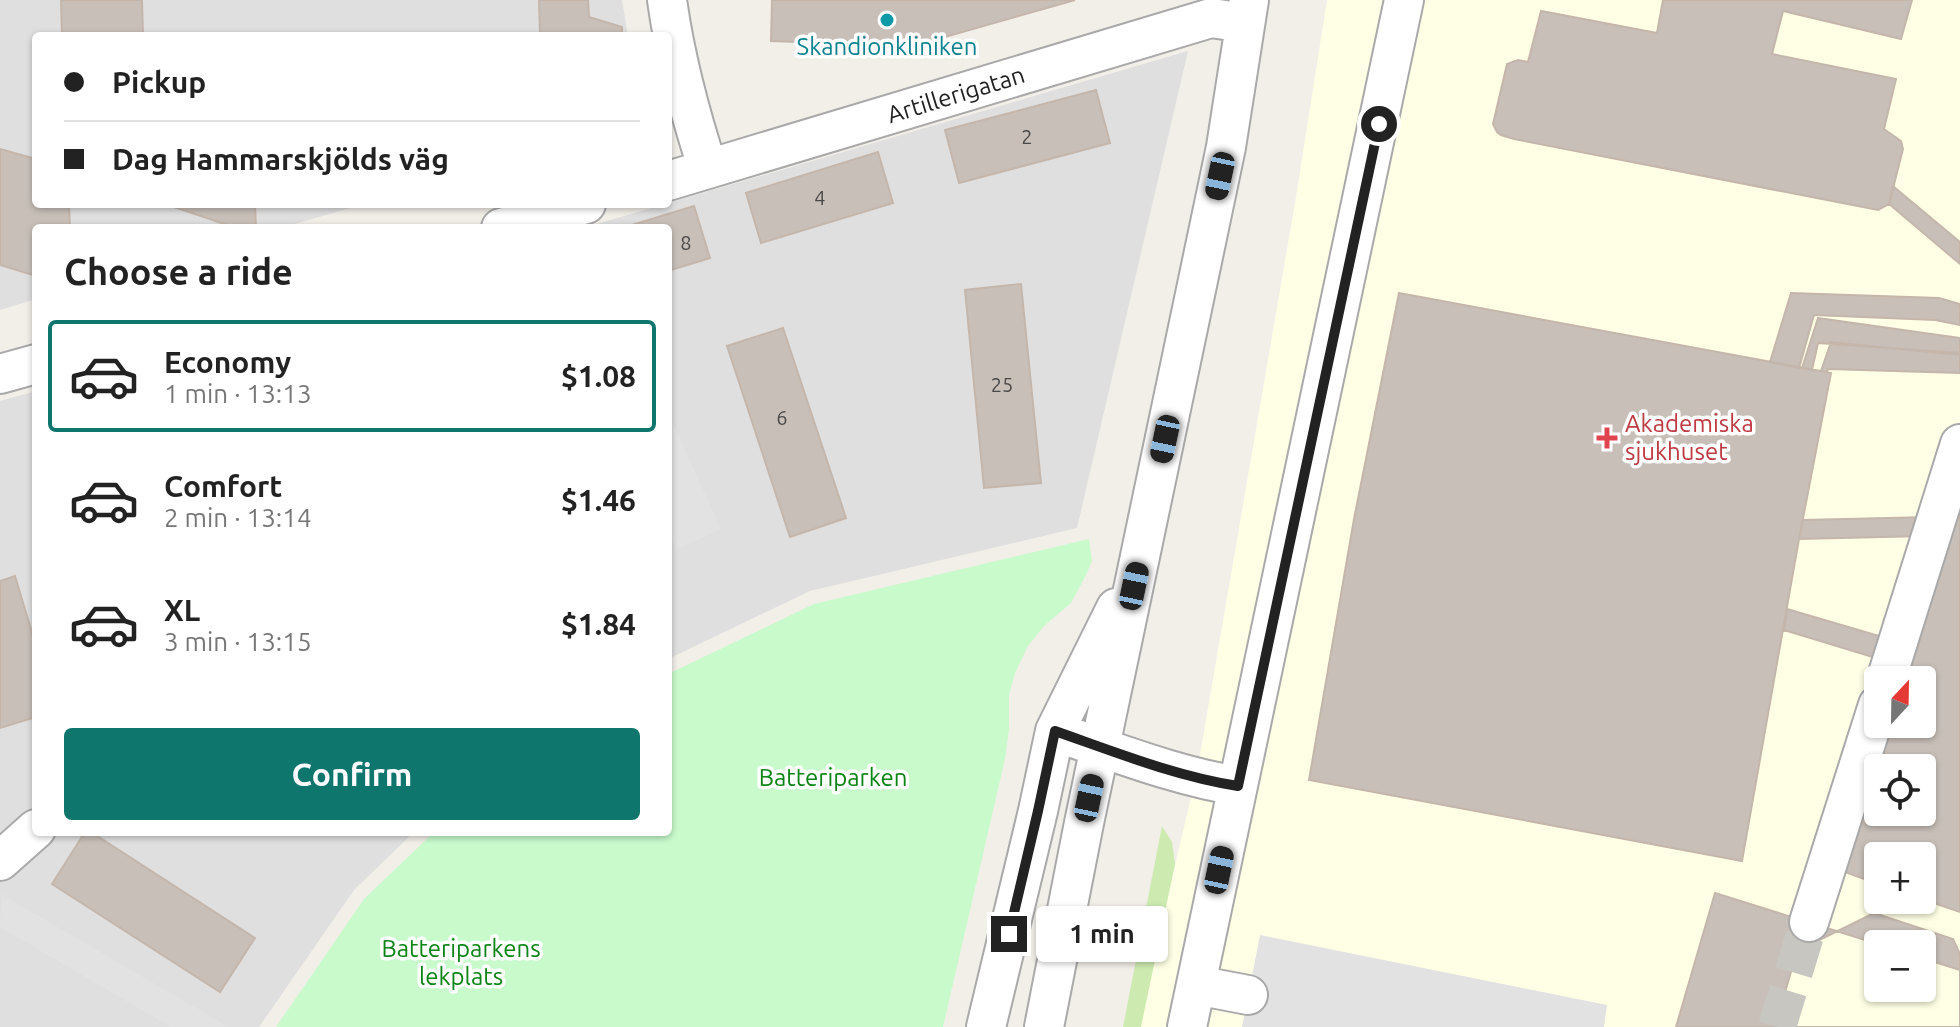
<!DOCTYPE html>
<meta charset="utf-8">
<style>
:root{--surface:#fff;--page:#f6f6f6;--text:#222;--muted:#767676;--line:#e0e0e0;--accent:#0f766e}
body{margin:0;font-family:Ubuntu,sans-serif;background:var(--page);color:var(--text);height:100vh;display:flex;flex-direction:column;font-size:30px;white-space:nowrap}
*{box-sizing:border-box;margin:0}
p{font-size:26px;color:var(--muted)}
.icon{flex:none;width:44px;height:44px;fill:none;stroke:currentColor;stroke-width:2;stroke-linecap:round;stroke-linejoin:round}
.map{position:relative;flex:1;overflow:hidden}
.panel{position:absolute;left:32px;top:224px;width:640px;height:612px;display:flex;flex-direction:column;background:var(--surface);border-radius:8px;box-shadow:0 2px 6px #0004}
.panel>*{flex:none}
.banner{position:absolute;left:32px;top:32px;width:640px;height:176px;border-radius:8px;box-shadow:0 2px 6px #0004;display:grid;align-content:center;height:176px;padding:0 32px;background:var(--surface)}
.needle{width:52px;rotate:22deg}
.tools{position:absolute;left:1864px;top:666px;display:grid;gap:16px}
.tools a{display:grid;place-items:center;width:72px;height:72px;border-radius:8px;background:var(--surface);box-shadow:0 2px 6px #0004;font-size:40px}
.end{position:absolute;width:36px;height:36px;margin:-18px;border:10px solid #222;background:#fff;box-shadow:0 0 0 4px #fff}
.from{border-radius:50%}
.bubble{position:absolute;height:56px;border-radius:8px;background:var(--surface);box-shadow:0 2px 6px #0004;font-size:26px;font-weight:600;line-height:56px;text-align:center}
.car{position:absolute;width:24px;height:48px;margin:-24px -12px;border-radius:10px;box-shadow:0 0 6px 2px #0007;background:linear-gradient(#222 24%,#8ab4d8 0 40%,#222 0 76%,#8ab4d8 0 86%,#222 0)}
.banner b{display:flex;align-items:center;gap:28px;height:76px;font-size:30px}
.banner b+b{border-top:2px solid var(--line)}
.banner i{width:20px;height:20px;background:var(--text)}
ul{padding:0;list-style:none}
li{display:flex;align-items:center;gap:24px;height:112px;margin:0 16px 12px;padding:0 16px;border:4px solid transparent;border-radius:8px}
li div{flex:1}
li b{display:block;font-size:30px}
li em{font-style:normal;font-weight:600}
li.on{border-color:var(--accent)}
li>.icon{width:72px;height:72px;stroke-width:1.5}
h2{padding:0 32px;font-size:36px;line-height:96px}
.button{display:flex;gap:16px;margin-top:auto;padding:16px 32px}
.button a{flex:1;height:92px;border-radius:8px;background:var(--accent);color:#fff;font-size:32px;font-weight:600;line-height:92px;text-align:center}
.map>svg:first-child{display:block}
</style>
<div class="map">
<svg width="1960" height="1027" viewBox="0 0 1960 1027">
<rect width="100%" height="100%" fill="#f2efe9"/>
<path fill="#e0dfdf" d="M0,0H622L628,36H36V204H364L281,228H36V299L0,310Z
M1188,51L1077,528L810,591L668,659V228H583Z
M36,391V832H414L354,890L259,1027H0V401Z"/>
<path fill="#ffffe5" fill-rule="evenodd" d="M1327,0H1960V1027H1137L1197,772L1296,197ZM1878,680H1922V724H1878ZM1878,768H1922V812H1878ZM1878,856H1922V900H1878ZM1878,944H1922V988H1878Z"/>
<path fill="#cdebb0" d="M1162,826L1172,842L1175,864L1141,1027H1123Z"/>
<path fill="#c8facc" d="M1089,539L1092,561L1086,575L1071,603L1044,626L1028,646L1015,673L1009,695V729L1005,759L943,1027H276L364,899L434,832H668V674L814,604Z"/>
<path fill="#e2e2e2" d="M668,413L721,529L676,550L668,531Z
M1,894L225,1025L224,1027H171L0,927Z
M1260,935L1607,1005L1604,1027H1242Z"/>
<path fill="#c7bfb8" stroke="#c4b6ab" stroke-width="2" fill-rule="evenodd" d="M61,0H142L143,36H62Z
M539,0H588L589,17L622,27V36H540Z
M772,0H1075L913,46L771,41Z
M1663,0H1912L1901,39L1783,11L1772,54L1896,79L1884,129L1901,141L1903,149L1889,204L1878,210L1514,139L1501,135L1497,132L1493,124L1507,64L1518,60L1528,62L1541,11L1657,33Z
M1096,90L1110,143L959,183L945,130Z
M0,149L36,159V204H69L70,228H36V276L0,265Z
M878,152L893,203L761,243L746,193Z
M1894,187L1960,242V264L1889,204Z
M174,204H255L256,228H236L174,207Z
M694,206L710,258L668,271V228H622Z
M1021,284L1041,483L984,488L965,290Z
M1399,293L1831,373L1799,539L1742,861L1309,780L1354,519Z
M1791,293L1939,298L1960,304V325L1935,320L1814,315L1799,368L1770,362Z
M1818,318L1960,338V355L1831,342L1821,371L1802,368Z
M783,328L846,518L790,537L727,346Z
M1818,343L1960,353V373L1828,369L1827,372L1812,370Z
M1960,484V912L1922,899V856H1878V884L1831,867L1879,724H1922V680H1894ZM1878,768H1922V812H1878Z
M1929,517L1926,536L1799,539L1803,520Z
M15,576L36,646V717L0,728V581Z
M1787,609L1906,644L1899,665L1784,630Z
M85,832H91L255,938L220,992L52,884Z
M1715,893L1878,944V988H1922V958L1960,970V1027H1676Z
M1874,913L1953,939L1960,954V1027H1775L1797,951ZM1878,944H1922V988H1878Z"/>
<g fill="none" stroke-linecap="round" stroke-linejoin="round">
<path stroke="#c8c6c1" stroke-width="38" stroke-dasharray="38 19" stroke-linecap="butt" d="M1777,1027L1809,922"/>
<defs>
<path id="minor" d="M667,0C675,57 690,114 708,169
M668,181L1211,18L1245,23
M501,228L586,204
M0,374L36,364
M1886,680L1960,444
M1076,739C1129,757 1182,777 1238,786
M0,861L36,829
M1809,922L1878,705
M1196,985L1248,995
M986,1027L1038,811L1055,731L1116,608
M1044,1027L1084,823L1226,147L1249,0
M1187,1027L1404,0"/>
</defs>
<use href="#minor" stroke="#a9a9a9" stroke-width="42"/>
<use href="#minor" stroke="#fff" stroke-width="38"/>
</g>
<g fill="none" stroke-linecap="round" stroke-linejoin="round">
<path stroke="#222" stroke-width="10" d="M1009,934L1038,811L1055,731C1115,752 1175,776 1238,786L1379,124"/>
</g>
<circle fill="#0f9aa8" stroke="#fff" stroke-width="3" cx="887" cy="20" r="8"/>
<path fill="#e0444e" stroke="#fff" stroke-width="3" d="M1603 426h8v8h8v8h-8v8h-8v-8h-8v-8h8z"/>
<g text-anchor="middle" stroke-width="7" stroke-linejoin="round" paint-order="stroke">
<g font-size="20" fill="#4b4948">
<text x="1027" y="144">2</text>
<text x="820" y="205">4</text>
<text x="686" y="250">8</text>
<text x="1002" y="392">25</text>
<text x="782" y="425">6</text>
</g>
<g font-size="24" fill="#0d838f" stroke="#fff">
<text x="887" y="55">Skandionkliniken</text>
</g>
<g font-size="24" fill="#222" stroke="#fff">
<text transform="translate(956 95) rotate(-17)" y="8">Artillerigatan</text>
</g>
<g font-size="24" fill="#be3a42" stroke="#fff" text-anchor="start">
<text x="1625" y="432">Akademiska<tspan x="1625" dy="28">sjukhuset</tspan></text>
</g>
<g font-size="24" fill="#0c8416" stroke="#fff">
<text x="833" y="786">Batteriparken</text>
<text x="461" y="957">Batteriparkens<tspan x="461" dy="28">lekplats</tspan></text>
</g>
</g>
</svg>
<div class="tools">
<a><svg class="needle" viewBox="-14 -14 28 28"><path d="M0-13l5 13h-10z" fill="#e53935"/><path d="M0 13l5-13h-10z" fill="#767676"/></svg></a>
<a><svg class="icon" aria-label="locate" viewBox="0 0 24 24"><circle cx="12" cy="12" r="6"/><path d="M12 2v4M12 18v4M2 12h4M18 12h4"/></svg></a>
<a>+</a>
<a>−</a>
</div>
<i class="end from" style="left:1379px;top:124px"></i>
<i class="end" style="left:1009px;top:934px"></i>
<div class="bubble" style="left:1036px;top:906px;width:132px">1 min</div>
<i class="car" style="left:1220px;top:176px;rotate:192deg"></i>
<i class="car" style="left:1165px;top:439px;rotate:192deg"></i>
<i class="car" style="left:1134px;top:586px;rotate:12deg"></i>
<i class="car" style="left:1089px;top:798px;rotate:12deg"></i>
<i class="car" style="left:1219px;top:870px;rotate:12deg"></i>
<div class="banner">
<b><i class="from"></i>Pickup</b>
<b><i></i>Dag Hammarskjölds väg</b>
</div>
<section class="panel">
<h2>Choose a ride</h2>
<ul>
<li class="on"><svg class="icon" aria-label="car" viewBox="0 0 24 24"><path d="M5 17H2v-5l4-1 3-4h7l3 4 3 1v5h-3M9 17h6M6 11h13"/><circle cx="7" cy="17" r="2"/><circle cx="17" cy="17" r="2"/></svg><div><b>Economy</b><p>1 min · 13:13</p></div><em>$1.08</em></li>
<li><svg class="icon" aria-label="car" viewBox="0 0 24 24"><path d="M5 17H2v-5l4-1 3-4h7l3 4 3 1v5h-3M9 17h6M6 11h13"/><circle cx="7" cy="17" r="2"/><circle cx="17" cy="17" r="2"/></svg><div><b>Comfort</b><p>2 min · 13:14</p></div><em>$1.46</em></li>
<li><svg class="icon" aria-label="car" viewBox="0 0 24 24"><path d="M5 17H2v-5l4-1 3-4h7l3 4 3 1v5h-3M9 17h6M6 11h13"/><circle cx="7" cy="17" r="2"/><circle cx="17" cy="17" r="2"/></svg><div><b>XL</b><p>3 min · 13:15</p></div><em>$1.84</em></li>
</ul>
<div class="button"><a>Confirm</a></div>
</section>
</div>
